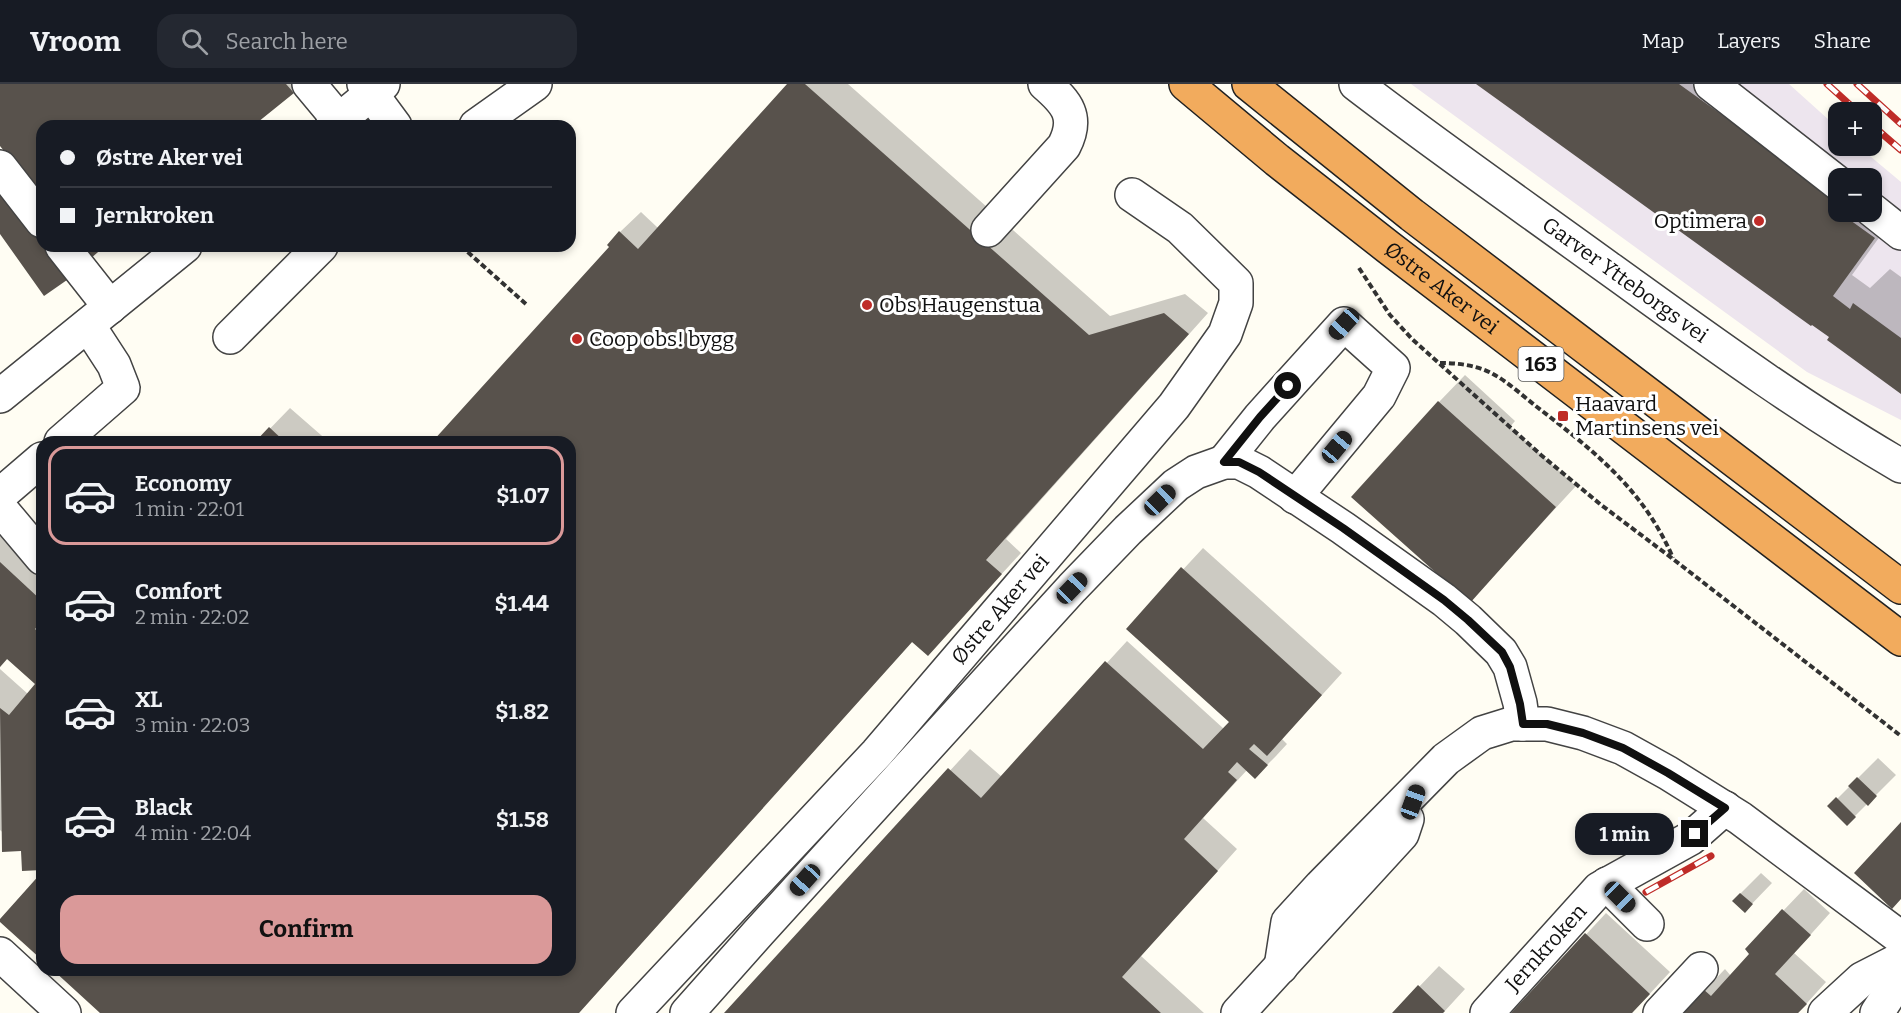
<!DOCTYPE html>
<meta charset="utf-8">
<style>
:root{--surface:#171b24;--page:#242831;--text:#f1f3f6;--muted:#9ea1a6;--line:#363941;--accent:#da9999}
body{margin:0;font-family:Bitter,serif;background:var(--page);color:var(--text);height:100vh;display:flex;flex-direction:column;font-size:22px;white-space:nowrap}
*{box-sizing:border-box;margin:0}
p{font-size:20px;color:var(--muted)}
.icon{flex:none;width:33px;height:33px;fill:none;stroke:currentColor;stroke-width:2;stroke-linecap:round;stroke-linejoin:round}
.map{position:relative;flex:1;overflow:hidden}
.side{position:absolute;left:36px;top:352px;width:540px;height:540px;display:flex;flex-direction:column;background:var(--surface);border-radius:18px;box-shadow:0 3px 9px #0003}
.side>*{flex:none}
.banner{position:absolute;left:36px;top:36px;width:540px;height:132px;border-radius:18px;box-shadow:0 3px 9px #0003;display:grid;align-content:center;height:132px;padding:0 24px;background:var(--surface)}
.controls{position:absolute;left:1828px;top:18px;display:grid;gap:12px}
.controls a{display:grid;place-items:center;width:54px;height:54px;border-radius:12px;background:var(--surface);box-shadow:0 3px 9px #0003;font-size:30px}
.end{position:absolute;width:27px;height:27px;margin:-14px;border:8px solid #101010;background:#fff;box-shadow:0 0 0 3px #fff}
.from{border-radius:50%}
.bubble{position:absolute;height:42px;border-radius:18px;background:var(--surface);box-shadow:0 3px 9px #0003;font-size:20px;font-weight:700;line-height:42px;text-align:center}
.car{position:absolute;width:18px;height:36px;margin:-18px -9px;border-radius:8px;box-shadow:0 0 4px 2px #0007;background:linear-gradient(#222 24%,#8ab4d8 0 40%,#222 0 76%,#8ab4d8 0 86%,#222 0)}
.banner b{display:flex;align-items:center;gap:21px;height:57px;font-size:22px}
.banner b+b{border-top:2px solid var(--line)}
.banner i{width:15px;height:15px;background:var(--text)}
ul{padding:10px 0 0;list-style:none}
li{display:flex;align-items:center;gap:18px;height:99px;margin:0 12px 9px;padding:0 12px;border:3px solid transparent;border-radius:18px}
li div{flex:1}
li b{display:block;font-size:22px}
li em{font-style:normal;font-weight:700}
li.active{border-color:var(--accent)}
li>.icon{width:54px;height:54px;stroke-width:1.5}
.action{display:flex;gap:12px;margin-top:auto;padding:12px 24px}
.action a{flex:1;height:69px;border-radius:18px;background:var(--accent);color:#111;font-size:24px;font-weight:700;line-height:69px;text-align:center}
header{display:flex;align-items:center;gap:36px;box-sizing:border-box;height:84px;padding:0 30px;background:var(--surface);border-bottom:2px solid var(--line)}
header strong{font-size:28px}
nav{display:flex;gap:33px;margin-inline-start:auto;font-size:21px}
.search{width:420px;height:54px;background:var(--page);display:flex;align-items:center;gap:15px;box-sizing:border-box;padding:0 21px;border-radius:18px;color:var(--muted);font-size:22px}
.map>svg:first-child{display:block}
</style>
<header>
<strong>Vroom</strong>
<div class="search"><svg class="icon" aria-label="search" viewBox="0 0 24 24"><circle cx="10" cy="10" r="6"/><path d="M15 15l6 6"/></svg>Search here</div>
<nav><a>Map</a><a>Layers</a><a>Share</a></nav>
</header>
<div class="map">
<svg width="1901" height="929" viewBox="0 0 1901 929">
<rect width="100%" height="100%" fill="#fffdf3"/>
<path fill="#ede5ee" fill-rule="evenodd" d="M1411,0H1789L1839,45V62H1858L1901,98V336L1807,288ZM1839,94H1872V128H1839Z"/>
<path fill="#0003" d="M0,0H301L251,42H42L0,60Z
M789,0H848L1110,232L1185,210L1208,229L1006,455L1021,469L928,570L913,557L579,929H102L570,886V358H434L611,163L609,161L620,148L641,128L658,144Z
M1479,0H1728L1854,91L1852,94H1839V128H1872L1894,133L1852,191L1870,204L1890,185L1901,193V308L1831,253Z
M42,145V162H54L73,188L45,210L0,148Z
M1465,291L1515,337L1510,343L1576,402L1470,517L1353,413L1439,318Z
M290,324L329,358H257Z
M0,439L42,478V784L0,746V585L28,610L37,600L8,574L0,583Z
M1203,464L1342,589L1282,655L1287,660L1276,672L1255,693L1247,686L1203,734L1237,765L1141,872L1204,929H726L970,665L1002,693L1127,557L1224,645L1231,638L1128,545Z
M1878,674L1896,691L1847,740L1830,722Z
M1761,789L1772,799L1745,827L1734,816Z
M1804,805L1830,829L1794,869L1826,898L1798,929H1683L1725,885L1731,892L1752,869L1747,865Z
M1606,829L1670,888L1632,929H1513Z
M1439,882L1465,905L1443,929H1394Z"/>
<path fill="#58524c" d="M0,0H286L294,9L253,42H42V114L0,62Z
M787,0H805L1089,251L1164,229L1189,250L986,476L1002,490L928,572L912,558L579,929H100L53,886H570V358H432L609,163L607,161L619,147L638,165Z
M1476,0H1679L1835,112L1829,121L1875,154L1833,212L1850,225L1853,219L1901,254V310L1827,256L1829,253L1812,241L1811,242Z
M0,101L67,196L44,212L0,150Z
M80,162H105L90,175Z
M1438,317L1556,423L1470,519L1351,413Z
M269,343L285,358H255Z
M0,478L42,517V537L35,545L42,552V786L22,787L21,767L2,768L0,624L9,631L35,600L7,575L0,583Z
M1181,483L1322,611L1267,672L1254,660L1249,665L1268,681L1255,695L1237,678L1228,688L1237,696L1184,755L1218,787L1122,893L1161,929H724L948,684L981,714L1105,577L1203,665L1229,638L1126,545Z
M1857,693L1877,712L1868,722L1848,702Z
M1836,713L1856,733L1847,742L1827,722Z
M1901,738V815L1892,825L1854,789Z
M42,788V876L0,838V835Z
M1740,809L1753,820L1745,829L1732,817Z
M1782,825L1811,851L1775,890L1807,920L1798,929H1681L1703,905L1711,912L1749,870L1745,865Z
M1585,849L1650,910L1632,929H1511Z
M1418,901L1445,927L1443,929H1392Z"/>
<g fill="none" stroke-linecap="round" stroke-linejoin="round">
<defs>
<g id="minor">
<path d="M309,0L339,36"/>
<path d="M364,0L395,42"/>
<path id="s1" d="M1356,0C1438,63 1523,122 1607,183C1703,252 1798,322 1901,382"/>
<path d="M1711,0L1839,100"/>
<path d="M332,42L383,0"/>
<path d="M476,42L535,0"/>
<path d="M0,83L42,137"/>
<path d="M1872,126L1901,149"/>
<path d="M988,146L1064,62C1079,33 1067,19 1045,0"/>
<path d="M62,162L110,223"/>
<path d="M230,253L321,162"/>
<path d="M0,312L185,162"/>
<path d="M61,358L123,304L114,281L88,241"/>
<path d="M1224,378L1260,333L1344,240L1393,284L1379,312L1295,413"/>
<path d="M0,411L42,375"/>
<path d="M0,424L42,474"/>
<path d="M1607,800L1647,840"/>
<path d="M0,870L64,929"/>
<path d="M1281,883L1288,838L1321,802L1446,675L1482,649L1511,640H1547L1583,649L1623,664L1668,689L1740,734L1901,854"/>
<path id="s2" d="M633,929L877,669L1174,322L1225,250L1236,219V199L1180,144L1132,111"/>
<path d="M687,929L759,848L1072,504L1128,446L1176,401L1196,388L1224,378H1239L1259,388L1343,444L1444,516L1468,536L1501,568L1510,583L1520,619L1523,640"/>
<path d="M1238,929L1402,750L1407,735"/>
<path id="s3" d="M1487,929L1599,805L1691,754L1725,724"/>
<path d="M1660,929L1701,885"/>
<path d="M1825,929L1862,895L1901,875"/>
<path d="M1877,929L1901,892"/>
</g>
<g id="highway">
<path id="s4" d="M1186,0L1277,76L1388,163L1901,555"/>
<path d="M1249,0L1412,131L1901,503"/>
</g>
</defs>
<use href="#minor" stroke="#434343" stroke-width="36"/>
<use href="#highway" stroke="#212121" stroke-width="36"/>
<path stroke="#323232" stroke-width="4" stroke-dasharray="6 3" stroke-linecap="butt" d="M461,162L526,220
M1359,184L1390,231L1412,255L1541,371L1600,420L1673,475L1901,652
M1440,279C1457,279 1477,281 1493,290C1508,298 1523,312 1537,323C1594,367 1644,406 1673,474"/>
<use href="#minor" stroke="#fff" stroke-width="33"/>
<use href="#highway" stroke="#f2ab5d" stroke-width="33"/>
<defs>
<path id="rail" d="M1827,0L1858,28
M1857,0L1901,40
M1872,41L1901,66
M1646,808L1711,772"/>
</defs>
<use href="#rail" stroke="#bf2c28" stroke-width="7"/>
<use href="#rail" stroke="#fff" stroke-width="4.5" stroke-dasharray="14" stroke-linecap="butt"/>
</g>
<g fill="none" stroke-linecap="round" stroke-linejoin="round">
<path stroke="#101010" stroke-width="8" d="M1288,302L1260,333L1224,378H1239L1259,388L1343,444L1444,516L1468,536L1502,568L1510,583L1520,620L1523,640H1547L1583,649L1623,664L1668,689L1725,724L1695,750"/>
</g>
<g fill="#bf2c28" stroke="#fff" stroke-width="2">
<circle cx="1759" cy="137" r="6"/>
<circle cx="867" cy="221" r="6"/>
<circle cx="577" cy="255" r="6"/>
<rect x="1557" y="326" width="12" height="12" rx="3"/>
</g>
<g text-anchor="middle" stroke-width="6" stroke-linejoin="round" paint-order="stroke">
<rect fill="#fff" stroke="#585858" stroke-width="1.5" x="1518.5" y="263" width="45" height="34" rx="4.5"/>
<g font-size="20" font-weight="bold" fill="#101010">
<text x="1541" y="287">163</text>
</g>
<g font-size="21" fill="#101010" stroke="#fff" text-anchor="start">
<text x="1747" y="144" text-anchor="end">Optimera</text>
<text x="879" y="228">Obs Haugenstua</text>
<text x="589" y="262">Coop obs! bygg</text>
<text x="1575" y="327">Haavard<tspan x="1575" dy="24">Martinsens vei</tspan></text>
</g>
<g font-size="21" fill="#101010" stroke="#fff">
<text dy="7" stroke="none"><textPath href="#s1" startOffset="333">Garver Ytteborgs vei</textPath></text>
<text dy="7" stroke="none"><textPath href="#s4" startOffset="327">Østre Aker vei</textPath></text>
<text dy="7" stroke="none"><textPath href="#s2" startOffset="546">Østre Aker vei</textPath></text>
<text dy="7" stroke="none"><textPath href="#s3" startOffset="88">Jernkroken</textPath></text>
</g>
</g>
</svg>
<div class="controls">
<a>+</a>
<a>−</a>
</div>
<i class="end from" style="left:1288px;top:302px"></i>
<i class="end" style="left:1695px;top:750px"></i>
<div class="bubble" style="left:1575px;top:729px;width:99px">1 min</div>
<i class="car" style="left:1344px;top:240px;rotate:223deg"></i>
<i class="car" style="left:1337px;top:363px;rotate:40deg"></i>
<i class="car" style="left:1160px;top:416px;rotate:46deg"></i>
<i class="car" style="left:1072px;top:504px;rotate:44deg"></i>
<i class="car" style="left:1413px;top:718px;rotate:20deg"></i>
<i class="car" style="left:805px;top:796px;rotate:222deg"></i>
<i class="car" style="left:1620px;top:813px;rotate:135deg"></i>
<div class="banner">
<b><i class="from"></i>Østre Aker vei</b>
<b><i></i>Jernkroken</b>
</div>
<section class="side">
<ul>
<li class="active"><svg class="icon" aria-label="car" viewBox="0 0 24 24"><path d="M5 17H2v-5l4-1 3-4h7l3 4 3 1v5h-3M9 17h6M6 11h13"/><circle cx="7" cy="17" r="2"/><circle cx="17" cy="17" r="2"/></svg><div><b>Economy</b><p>1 min · 22:01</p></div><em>$1.07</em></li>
<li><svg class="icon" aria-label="car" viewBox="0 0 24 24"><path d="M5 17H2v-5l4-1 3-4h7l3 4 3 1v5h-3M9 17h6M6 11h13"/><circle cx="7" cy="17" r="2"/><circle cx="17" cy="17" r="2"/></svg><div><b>Comfort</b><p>2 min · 22:02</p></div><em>$1.44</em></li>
<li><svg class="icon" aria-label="car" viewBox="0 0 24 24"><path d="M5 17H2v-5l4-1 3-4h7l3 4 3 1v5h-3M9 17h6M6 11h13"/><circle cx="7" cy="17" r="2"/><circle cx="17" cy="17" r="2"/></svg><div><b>XL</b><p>3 min · 22:03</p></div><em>$1.82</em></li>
<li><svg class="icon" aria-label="car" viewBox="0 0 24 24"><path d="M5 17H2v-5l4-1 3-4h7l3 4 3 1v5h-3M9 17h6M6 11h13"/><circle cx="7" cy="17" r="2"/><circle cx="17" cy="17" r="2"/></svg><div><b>Black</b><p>4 min · 22:04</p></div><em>$1.58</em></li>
</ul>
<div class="action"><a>Confirm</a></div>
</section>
</div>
